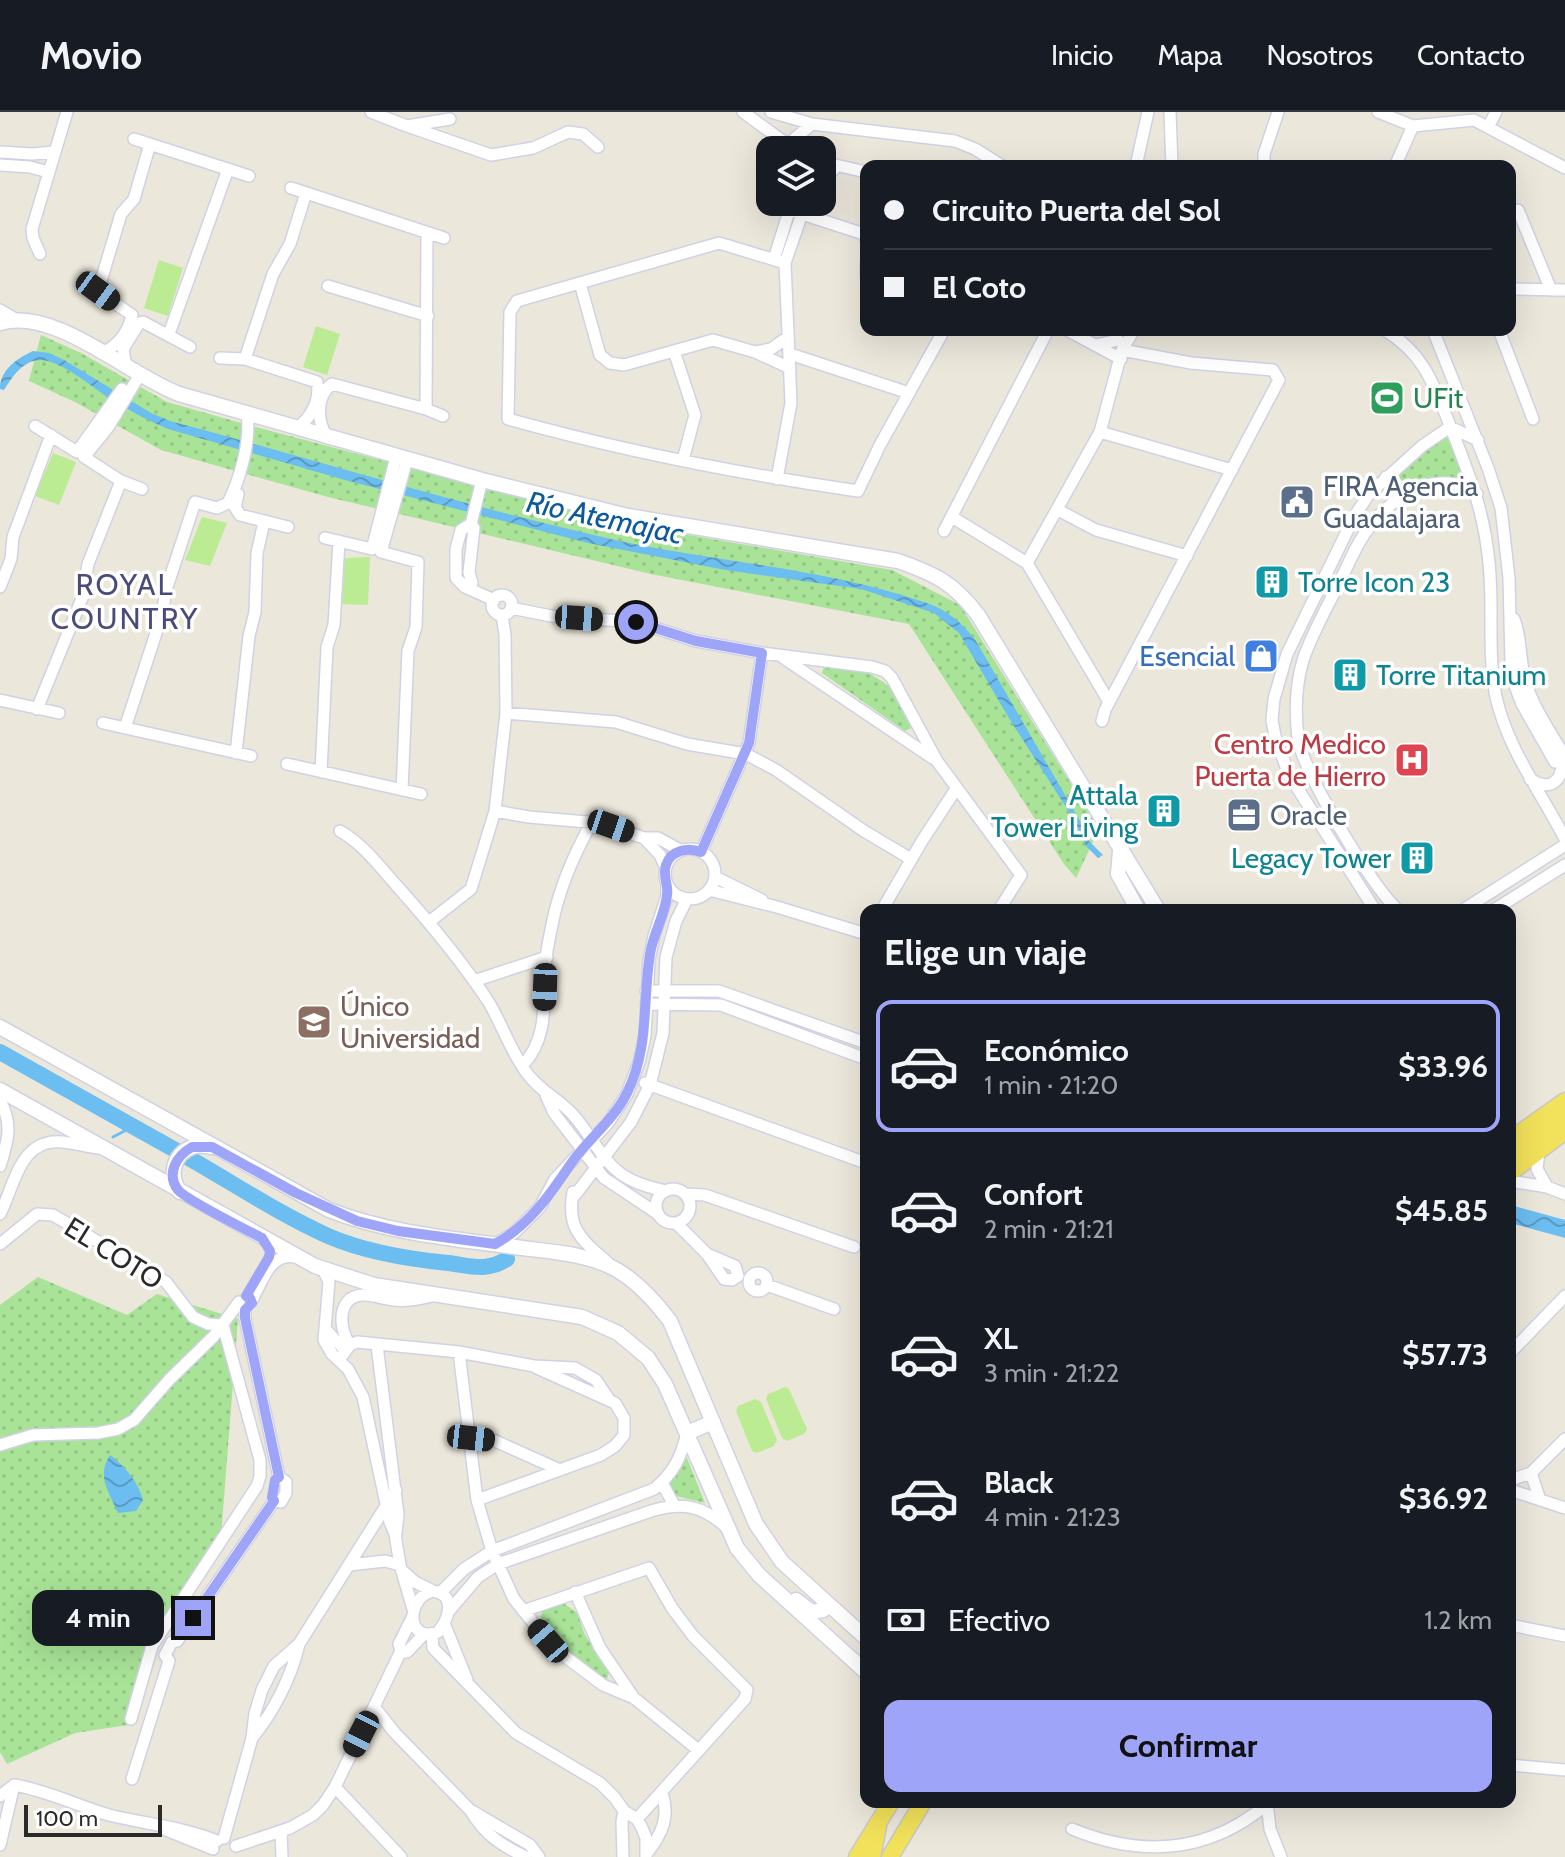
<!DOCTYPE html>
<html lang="es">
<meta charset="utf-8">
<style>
:root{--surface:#171b24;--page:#20242c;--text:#f1f3f6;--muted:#9ea1a6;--line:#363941;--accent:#9ea5f9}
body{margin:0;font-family:Cabin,sans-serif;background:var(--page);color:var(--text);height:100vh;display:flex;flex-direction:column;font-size:30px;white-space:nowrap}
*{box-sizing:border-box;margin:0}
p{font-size:26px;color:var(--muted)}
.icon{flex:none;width:44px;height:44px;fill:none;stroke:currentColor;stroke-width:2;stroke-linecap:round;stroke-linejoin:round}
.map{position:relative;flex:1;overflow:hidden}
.sheet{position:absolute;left:860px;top:792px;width:656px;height:904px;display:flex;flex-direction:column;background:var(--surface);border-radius:16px;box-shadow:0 8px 32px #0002}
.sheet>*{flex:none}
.guide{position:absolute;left:860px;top:48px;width:656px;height:176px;border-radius:16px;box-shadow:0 8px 32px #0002;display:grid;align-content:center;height:176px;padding:0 24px;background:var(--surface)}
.controls{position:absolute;left:756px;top:24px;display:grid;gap:16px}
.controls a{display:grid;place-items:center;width:80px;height:80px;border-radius:16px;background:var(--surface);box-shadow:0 8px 32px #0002;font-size:40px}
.scale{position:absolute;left:24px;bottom:20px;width:138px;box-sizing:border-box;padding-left:8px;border:4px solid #2a2a2a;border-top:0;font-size:22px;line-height:28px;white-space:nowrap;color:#2a2a2a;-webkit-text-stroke:6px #fff;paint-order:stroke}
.end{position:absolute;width:36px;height:36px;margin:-18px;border:10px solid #9ea5f9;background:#111;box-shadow:0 0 0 4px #111}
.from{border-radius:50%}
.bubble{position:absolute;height:56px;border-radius:16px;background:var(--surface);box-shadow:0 8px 32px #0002;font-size:26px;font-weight:700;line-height:56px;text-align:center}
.car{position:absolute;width:24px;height:48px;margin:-24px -12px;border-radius:10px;box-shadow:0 0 6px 2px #0007;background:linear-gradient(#222 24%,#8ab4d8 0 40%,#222 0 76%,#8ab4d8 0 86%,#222 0)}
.guide b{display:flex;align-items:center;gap:28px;height:76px;font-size:30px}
.guide b+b{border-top:2px solid var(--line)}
.guide i{width:20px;height:20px;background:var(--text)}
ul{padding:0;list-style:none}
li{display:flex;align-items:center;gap:24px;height:132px;margin:0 16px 12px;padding:0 8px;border:4px solid transparent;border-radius:16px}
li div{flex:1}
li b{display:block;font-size:30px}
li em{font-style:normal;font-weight:700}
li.current{border-color:var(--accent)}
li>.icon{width:72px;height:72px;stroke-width:1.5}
h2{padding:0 24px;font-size:36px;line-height:96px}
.pay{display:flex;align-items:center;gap:20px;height:88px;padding:0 24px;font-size:30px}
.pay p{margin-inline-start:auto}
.cta{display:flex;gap:16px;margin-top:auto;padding:16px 24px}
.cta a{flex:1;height:92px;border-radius:16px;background:var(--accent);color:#111;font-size:32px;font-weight:700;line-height:92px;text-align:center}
header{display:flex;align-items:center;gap:48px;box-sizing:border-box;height:112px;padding:0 40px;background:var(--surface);border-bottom:2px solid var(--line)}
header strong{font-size:38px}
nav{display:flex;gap:44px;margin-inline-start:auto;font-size:28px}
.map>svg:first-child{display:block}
</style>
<header>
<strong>Movio</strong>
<nav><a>Inicio</a><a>Mapa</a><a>Nosotros</a><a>Contacto</a></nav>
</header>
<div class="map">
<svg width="1565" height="1745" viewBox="0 0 1565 1745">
<defs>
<pattern id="park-dots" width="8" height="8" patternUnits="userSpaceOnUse" patternTransform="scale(2)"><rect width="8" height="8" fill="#a8e397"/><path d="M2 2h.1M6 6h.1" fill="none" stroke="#91c382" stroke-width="1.8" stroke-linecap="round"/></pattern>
<pattern id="water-waves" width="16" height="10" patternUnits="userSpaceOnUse" patternTransform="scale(2)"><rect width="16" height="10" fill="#6cbdf0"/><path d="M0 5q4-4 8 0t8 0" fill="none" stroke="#599ac3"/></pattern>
</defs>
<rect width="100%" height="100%" fill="#ece7db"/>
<path fill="url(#park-dots)" d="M41,223L81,241L167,290L241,311L619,411L892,458L960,493L1099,717L1076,766L1064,752L909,512L651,462L328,385L161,338L75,290L29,269Z
M1446,321L1467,367C1443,363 1425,364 1403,375V369L1393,362Z
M824,555L864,558L891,575L911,616L905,619L822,561Z
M38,1165L127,1203L157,1182L238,1207L220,1437L156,1539L128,1613L75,1621L7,1652L0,1640V1193Z
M685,1341L705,1391L672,1383L667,1373Z
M561,1489L577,1501L585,1523L610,1559L607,1567C581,1556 553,1533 540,1508L543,1498Z"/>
<path fill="#bbeb92" d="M159,148L183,156L168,204L144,196Z
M316,214L340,222L327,263L303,255Z
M53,341L76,350L59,393L35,384Z
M202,405L227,411L210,454L185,448Z
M370,445L368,493L342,492L345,446Z
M785,1275L789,1277L807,1317L804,1322L787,1329L782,1326L766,1287L768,1282Z
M755,1287L761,1290L777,1328L774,1334L757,1341L752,1339L736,1299L738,1294Z"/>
<path fill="url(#water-waves)" d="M33,239L49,241L64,248L151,301L170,309C313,347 454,391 598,424C706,450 819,454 924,490C947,497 962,511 976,529L1080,709L1088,728L1103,743L1098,746L1086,734L1073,706L1010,608L959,521L934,501L861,477L725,458L588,431L345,368L168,317C149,309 130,299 112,288C94,277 63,249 41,248C23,248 13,264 4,278L0,277C0,258 16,247 33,239Z
M1510,1093L1565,1108V1126L1510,1111Z
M110,1343C124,1353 139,1371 143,1388L136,1399L118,1401C109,1380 96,1364 110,1343Z"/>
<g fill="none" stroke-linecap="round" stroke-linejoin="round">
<path stroke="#6cbdf0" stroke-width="3" d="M113,1025L134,1014"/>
<path stroke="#6cbdf0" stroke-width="16" d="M0,940L177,1039
M187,1045C233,1071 279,1102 328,1124C365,1140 407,1147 448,1151C472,1154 486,1160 507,1147"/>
<defs>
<path id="minor" d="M371,0L407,14L450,7
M743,0L795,38
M771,0L812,12L955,29L975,37L1002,54
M1170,0L1172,54
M1378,0L1413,14L1474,8L1565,56
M407,14L491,43L533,36L568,20L583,22L598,35
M1488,15L1496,0
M134,27L249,64
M793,38L794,27L812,12
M0,40L32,42L54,40
M822,50L866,60
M0,53L30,55L48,60
M1136,54L1148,0
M1264,54V42L1278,0
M1395,54L1413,14
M822,71L836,55
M291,76L444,126
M790,98L864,122L866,128
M1518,98L1551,178
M40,142L33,126L32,117L67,0
M774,147L792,90
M785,151L719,131L517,189L510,200L508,307C623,339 741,362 858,379L880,333L944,218
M866,151V163
M580,171L600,243L610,251L624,253L713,228L755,240L790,256
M88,173L132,203C129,220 117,235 101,241
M328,174L428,204
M1510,177L1565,178
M98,179L121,102L134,87L150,32
M0,198L15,207
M1067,218L1121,247
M1385,218C1424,242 1433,271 1449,311C1468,360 1484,397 1489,451C1494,496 1487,540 1496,585C1508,638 1541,680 1565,727
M1433,218L1488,356L1501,396L1509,466L1511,551L1514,571L1522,592L1555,650
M1499,218L1533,307
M169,222L228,57
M1096,233L1118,228
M674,239L695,303L683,348
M755,240L771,237L788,225
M790,242L909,281
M220,246L245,247L317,270C321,288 310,308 296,316
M245,247L273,162L290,132L306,81
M126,255L123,237L139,211L143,210L190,235
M139,264L109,314L84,345L121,369L142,377
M426,297L427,121
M35,314L77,340L122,277
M1100,320L1232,358
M328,326C317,311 315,284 332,272L426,297L443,304
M1386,365L1401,386
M777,367L791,291L785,151L806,90
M238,382L235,395L240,403L288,415
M1058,398L1096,418L1187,444
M952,405L1027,451L1109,590
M471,412L461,418L456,437V466L465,475L494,488
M944,419L1048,218
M325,426L372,437L396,345
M1027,451L1100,320L1122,238L1134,218
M472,471L469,460L474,416L471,412L482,368
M0,475L11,447L13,425L51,323
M492 493a10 10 0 1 1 20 0a10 10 0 1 1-20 0Z
M511,496L551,504L636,510L696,529L762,541L872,555L885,559L892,566L937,649L1021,763L999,798
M1514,507C1522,527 1519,550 1526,571C1533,595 1549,618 1562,640C1565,663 1555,683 1530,667
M782,545L934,647
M0,588L59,601
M37,597L83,484L88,452L121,369
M506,601L616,610L687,632L746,642L776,658L864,719L911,747
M1102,609L1105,598L1279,268L1273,258L1191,251L1122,238
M103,611L251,644
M125,616L161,506L167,475L195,390L217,396L228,391C240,367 251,329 247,302
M236,641L249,524L255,500L257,441L264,410
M287,652L421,682
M321,660L327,535L334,513L339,429
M402,678L408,539L416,515L418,450L381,440L407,348
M495,699L529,705L599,711L644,726H658L680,738
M340,719C363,732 379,754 397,774C430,811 461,848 488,889C502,912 510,938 526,960C540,980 560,987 575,1005C608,1046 607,1067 666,1079
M644,726L660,743L665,754
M665 762a25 25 0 1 1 50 0a25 25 0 1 1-50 0Z
M701,740L749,631L762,541
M715,765L762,788
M709,778L777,795L866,822
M882,798L922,729L956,677
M1375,798L1289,663L1275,624L1272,608L1274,587L1287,542L1354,405L1369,382L1422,334L1450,315L1478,328
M1398,798C1373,777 1301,657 1298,626C1295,601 1296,572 1303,548C1313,519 1329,492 1342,465C1350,449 1357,431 1368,417C1391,384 1440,354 1477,382
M1463,798L1565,733
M1494,798L1565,753
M429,810L471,777L495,699L506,601L505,523L502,503
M474,869L547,845
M646,879H719L866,931
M647,892L721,893L866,947
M522,954C549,926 543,890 545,855C546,841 549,827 552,813C559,776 574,742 592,710
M645,971L866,1051
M546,983L554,1001L604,1066L658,1102
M0,988C13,1012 8,1029 0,1054
M1539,1039L1537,1057L1547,1075
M1510,1069L1547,1075L1565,1082
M656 1094a17 17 0 1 1 34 0a17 17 0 1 1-34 0Z
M573,1080C566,1119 583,1128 609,1152
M685,1082L705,1083L854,1135
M572,1087L631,1010L650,973L663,921L666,845L676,809L687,787
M0,1102C12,1079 18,1038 47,1031C63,1027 82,1034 98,1036
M676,1111L707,1142L724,1167L732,1168L738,1164
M0,1132L37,1102L53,1103L166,1170L193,1205L208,1212L223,1213L260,1348V1364L257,1374L152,1534L131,1607
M495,1132L514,1121L540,1095L555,1067L608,1011L627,982L639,950L645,924L649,848L654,824L667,784V773
M707,1142L735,1154L738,1164
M323,1157L329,1170L324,1228L332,1242L348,1257L363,1285L390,1410L395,1422L400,1453L413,1497
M749 1170a9 9 0 1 1 18 0a9 9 0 1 1-18 0Z
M767,1173L834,1197
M252,1188C262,1170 270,1140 295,1145
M245,1198V1206L279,1365
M325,1217L345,1238
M350,1233C339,1218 336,1185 362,1183C371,1182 379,1186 388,1187C403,1190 416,1188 432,1184
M377,1233L398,1403L396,1421
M459,1240L477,1388L492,1439L514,1487L548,1529L567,1546L603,1573L634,1586L697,1637
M1510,1241L1565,1184
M339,1248L350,1233L357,1230L459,1240L534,1254L575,1256L596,1268L608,1286
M471,1326L493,1328L560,1358
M0,1333L33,1323L98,1321L118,1317L134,1308L169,1268L214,1224L239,1190
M1531,1361L1540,1388
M1510,1368L1531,1361L1565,1327
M662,1371L674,1393
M1510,1378L1565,1396
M477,1388L601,1343L615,1334L624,1323V1306L615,1291L537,1256
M274,1389L281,1390L286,1381V1370L279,1365
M349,1453L385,1449L400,1453
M404,1460L415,1470L433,1479
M433,1479C457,1482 449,1507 438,1520C405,1532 406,1485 433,1479Z
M441,1480L464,1457L492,1439L654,1377C674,1361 681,1345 687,1321
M575,1480L600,1536L634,1586
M449,1499L478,1465L498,1452L651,1399C682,1390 702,1393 726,1415
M523,1499L649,1456L672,1496L693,1524L747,1578L745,1587L637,1707
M444,1511L467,1568
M1510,1513L1565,1524
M432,1522L433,1536L516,1621L600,1671L615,1686L624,1699L637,1707L642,1716L646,1726V1745
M401,1539L407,1540L424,1522
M375,1596L395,1621L471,1699C484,1722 502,1734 526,1745
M252,1626C273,1601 292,1564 299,1532L396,1378
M1510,1653L1565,1658
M132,1667L169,1549L165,1543L172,1530L177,1529L274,1389
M14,1673C46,1678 78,1694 109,1703C145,1712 183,1715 217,1729
M335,1675L401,1745
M0,1684L14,1673
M1267,1690L1270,1717L1281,1745
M472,1699L530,1733L539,1745
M1072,1717C1140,1745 1207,1742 1266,1693
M166,1718L213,1737
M281,1719L282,1745
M224,1726L252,1626L255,1601L262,1578L274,1554L299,1532
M0,1733L14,1673
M236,1734L290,1716L313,1703L323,1693L335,1675L401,1539L399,1532L412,1506
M647,1741C662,1722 670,1705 662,1681
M623,1745L622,1710L624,1699"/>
<path id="tertiary" d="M0,211C56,195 126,262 179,282L482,368L628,404L898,449C935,462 954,471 978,503L1158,798
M1120,739L1118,762L1138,798
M180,1080C169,1065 172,1043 192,1035C198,1033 206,1034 212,1035
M687,1321L713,1310
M796,1488L812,1500L823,1498L828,1493"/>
<path id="secondary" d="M0,915L329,1098C391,1122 457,1127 522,1136C554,1140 589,1142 617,1158C639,1171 655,1189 670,1209L756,1412L782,1450L866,1526
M0,978L315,1154L374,1173L582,1205L618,1221L648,1246L665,1272L737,1436L759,1463L866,1560"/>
<path id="primary" d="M1510,1028L1565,989
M1510,1049L1529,1029L1565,1002
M1510,1061L1565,1019
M857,1745L891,1690
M872,1745L878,1715
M890,1745L923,1690"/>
</defs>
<use href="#minor" stroke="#d0d2e3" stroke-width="14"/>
<use href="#tertiary" stroke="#d0d2e3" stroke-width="17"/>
<use href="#secondary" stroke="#d0d2e3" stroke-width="17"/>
<use href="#primary" stroke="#c8c8c8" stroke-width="19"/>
<use href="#minor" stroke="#fff" stroke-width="11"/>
<use href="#tertiary" stroke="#fff" stroke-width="14"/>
<use href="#secondary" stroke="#fff" stroke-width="14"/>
<use href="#primary" stroke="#f2e15a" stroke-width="16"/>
</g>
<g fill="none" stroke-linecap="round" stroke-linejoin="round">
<path stroke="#9ea5f9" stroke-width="10" d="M193,1506L274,1389L272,1385L275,1368L279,1365L245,1206V1198L252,1191L250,1186L246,1184L269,1145L270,1139L262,1126C245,1117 188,1089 178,1078C166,1062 176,1044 192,1035H212L296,1081L357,1109L398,1119L495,1132C528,1114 550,1083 570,1053C588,1027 613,1009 627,981C650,934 642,891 650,842C653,822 665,803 667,783C669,773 662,764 666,753C671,738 688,735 701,740L749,631L762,541L696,529L636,510"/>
</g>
<defs>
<symbol id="stadium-square" viewBox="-11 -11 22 22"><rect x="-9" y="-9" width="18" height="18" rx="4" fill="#2e9e5b" stroke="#fff"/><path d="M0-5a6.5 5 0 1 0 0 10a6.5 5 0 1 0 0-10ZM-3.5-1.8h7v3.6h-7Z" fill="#fff"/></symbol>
<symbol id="civic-square" viewBox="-11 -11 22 22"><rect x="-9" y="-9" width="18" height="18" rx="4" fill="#5c6f8a" stroke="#fff"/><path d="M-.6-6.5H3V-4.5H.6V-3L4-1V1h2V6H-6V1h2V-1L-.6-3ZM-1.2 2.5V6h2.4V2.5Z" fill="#fff"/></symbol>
<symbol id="building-square" viewBox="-11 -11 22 22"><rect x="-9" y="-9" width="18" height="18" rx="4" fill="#0f9aa8" stroke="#fff"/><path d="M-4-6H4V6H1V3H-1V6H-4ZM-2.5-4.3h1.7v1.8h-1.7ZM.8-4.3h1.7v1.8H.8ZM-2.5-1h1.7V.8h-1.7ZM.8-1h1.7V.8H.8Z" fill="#fff"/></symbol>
<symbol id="shop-square" viewBox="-11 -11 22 22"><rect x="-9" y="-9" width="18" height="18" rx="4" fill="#3f7fe0" stroke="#fff"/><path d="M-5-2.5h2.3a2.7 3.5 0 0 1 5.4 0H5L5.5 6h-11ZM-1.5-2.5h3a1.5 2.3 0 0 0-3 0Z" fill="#fff"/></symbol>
<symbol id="hospital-square" viewBox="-11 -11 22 22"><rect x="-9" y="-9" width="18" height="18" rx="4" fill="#e0444e" stroke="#fff"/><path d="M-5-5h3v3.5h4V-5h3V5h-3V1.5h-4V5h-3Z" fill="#fff"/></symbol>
<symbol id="office-square" viewBox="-11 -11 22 22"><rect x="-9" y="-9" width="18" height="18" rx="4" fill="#5c6f8a" stroke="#fff"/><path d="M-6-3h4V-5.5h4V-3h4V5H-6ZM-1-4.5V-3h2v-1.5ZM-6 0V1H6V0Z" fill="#fff"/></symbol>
<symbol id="university-square" viewBox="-11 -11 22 22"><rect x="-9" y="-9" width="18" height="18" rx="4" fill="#8d6e63" stroke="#fff"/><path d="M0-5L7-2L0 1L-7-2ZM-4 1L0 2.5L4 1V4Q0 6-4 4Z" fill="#fff"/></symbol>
</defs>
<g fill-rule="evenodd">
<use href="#stadium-square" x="1367" y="266" width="40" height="40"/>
<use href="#civic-square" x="1277" y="370" width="40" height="40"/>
<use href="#building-square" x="1252" y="450" width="40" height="40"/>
<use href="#shop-square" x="1241" y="524" width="40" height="40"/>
<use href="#building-square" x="1330" y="543" width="40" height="40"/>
<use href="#hospital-square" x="1392" y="628" width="40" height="40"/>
<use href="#building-square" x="1144" y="679" width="40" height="40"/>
<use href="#office-square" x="1224" y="683" width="40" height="40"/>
<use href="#building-square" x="1397" y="726" width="40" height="40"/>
<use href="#university-square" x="294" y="890" width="40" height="40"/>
</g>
<g text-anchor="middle" stroke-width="7" stroke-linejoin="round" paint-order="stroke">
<g font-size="28" fill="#27864d" stroke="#fff" text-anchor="start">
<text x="1413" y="296">UFit</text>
</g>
<g font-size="28" fill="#4e5e75" stroke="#fff" text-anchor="start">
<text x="1323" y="384">FIRA Agencia<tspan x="1323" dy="32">Guadalajara</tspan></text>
<text x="1270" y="713">Oracle</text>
</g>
<g font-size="28" fill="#0d838f" stroke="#fff" text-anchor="start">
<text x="1298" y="480">Torre Icon 23</text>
<text x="1376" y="573">Torre Titanium</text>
<text x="1138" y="693" text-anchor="end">Attala<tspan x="1138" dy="32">Tower Living</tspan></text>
<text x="1391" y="756" text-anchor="end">Legacy Tower</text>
</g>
<g font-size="28" fill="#366cbe" stroke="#fff" text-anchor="end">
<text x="1235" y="554">Esencial</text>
</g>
<g font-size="28" fill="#be3a42" stroke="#fff" text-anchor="end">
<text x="1386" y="642">Centro Medico<tspan x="1386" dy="32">Puerta de Hierro</tspan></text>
</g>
<g font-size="28" fill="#785e54" stroke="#fff" text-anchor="start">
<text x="340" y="904">Único<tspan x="340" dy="32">Universidad</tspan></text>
</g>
<g font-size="28" fill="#2a2a2a" stroke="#fff">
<text transform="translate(114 1141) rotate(32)" y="10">EL COTO</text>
</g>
<g font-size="30" font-style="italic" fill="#0c599b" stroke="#fff">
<text transform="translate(605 406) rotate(12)" y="10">Río Atemajac</text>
</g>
<g font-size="30" letter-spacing="2" fill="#494c7b" stroke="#fff">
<text x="125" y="483">ROYAL<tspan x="125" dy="34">COUNTRY</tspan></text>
</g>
</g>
</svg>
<div class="controls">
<a><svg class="icon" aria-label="layers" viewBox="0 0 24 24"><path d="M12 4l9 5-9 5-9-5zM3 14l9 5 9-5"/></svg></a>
</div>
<div class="scale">100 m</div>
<i class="end from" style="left:636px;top:510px"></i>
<i class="end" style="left:193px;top:1506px"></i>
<div class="bubble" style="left:32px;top:1478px;width:132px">4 min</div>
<i class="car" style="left:98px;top:179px;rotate:126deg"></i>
<i class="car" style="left:579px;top:506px;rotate:94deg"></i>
<i class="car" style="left:611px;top:714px;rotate:109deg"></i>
<i class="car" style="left:545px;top:875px;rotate:182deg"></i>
<i class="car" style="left:471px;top:1326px;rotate:96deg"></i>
<i class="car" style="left:548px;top:1529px;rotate:319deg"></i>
<i class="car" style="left:361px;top:1622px;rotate:207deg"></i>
<div class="guide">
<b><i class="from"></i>Circuito Puerta del Sol</b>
<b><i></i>El Coto</b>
</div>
<section class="sheet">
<h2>Elige un viaje</h2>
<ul>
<li class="current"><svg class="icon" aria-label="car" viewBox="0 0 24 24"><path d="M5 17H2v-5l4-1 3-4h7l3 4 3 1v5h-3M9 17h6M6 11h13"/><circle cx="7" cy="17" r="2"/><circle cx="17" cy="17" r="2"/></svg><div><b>Económico</b><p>1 min · 21:20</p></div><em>$33.96</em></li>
<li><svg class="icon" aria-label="car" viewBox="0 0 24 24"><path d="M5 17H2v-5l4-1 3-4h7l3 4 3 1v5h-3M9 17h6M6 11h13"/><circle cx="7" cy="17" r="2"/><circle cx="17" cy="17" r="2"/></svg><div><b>Confort</b><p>2 min · 21:21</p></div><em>$45.85</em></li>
<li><svg class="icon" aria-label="car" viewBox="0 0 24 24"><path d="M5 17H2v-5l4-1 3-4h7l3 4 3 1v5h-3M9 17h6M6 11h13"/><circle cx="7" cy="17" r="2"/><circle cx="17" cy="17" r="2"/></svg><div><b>XL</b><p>3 min · 21:22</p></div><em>$57.73</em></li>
<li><svg class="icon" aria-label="car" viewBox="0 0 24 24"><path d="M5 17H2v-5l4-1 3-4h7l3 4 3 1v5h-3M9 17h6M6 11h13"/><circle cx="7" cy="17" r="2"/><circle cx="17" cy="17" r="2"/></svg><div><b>Black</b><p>4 min · 21:23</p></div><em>$36.92</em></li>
</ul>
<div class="pay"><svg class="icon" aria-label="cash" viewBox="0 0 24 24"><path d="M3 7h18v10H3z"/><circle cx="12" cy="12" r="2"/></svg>Efectivo<p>1.2 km</p></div>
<div class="cta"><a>Confirmar</a></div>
</section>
</div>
